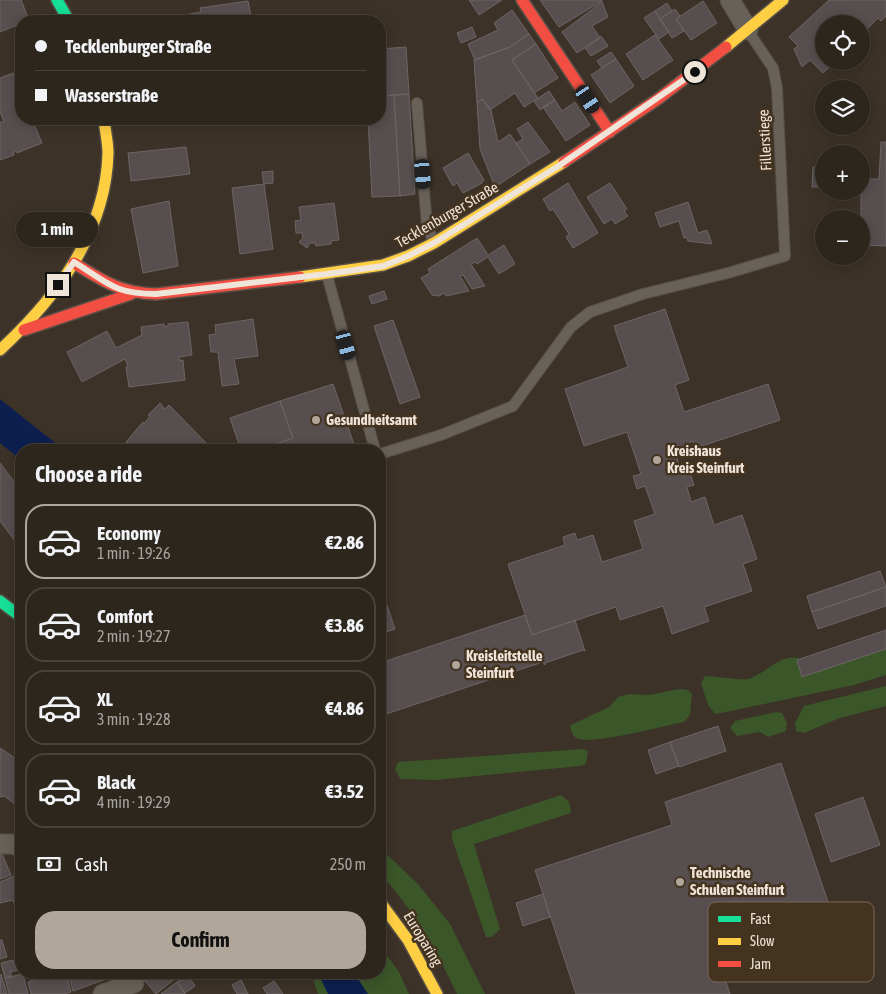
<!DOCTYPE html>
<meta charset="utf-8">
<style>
:root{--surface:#2d261d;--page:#39322a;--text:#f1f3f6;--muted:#a7a5a4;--line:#48433b;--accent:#b0a69a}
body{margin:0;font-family:"Asap Condensed",sans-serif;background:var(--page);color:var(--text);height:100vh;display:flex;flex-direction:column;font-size:19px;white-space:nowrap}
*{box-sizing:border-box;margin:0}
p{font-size:16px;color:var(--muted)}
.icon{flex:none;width:28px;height:28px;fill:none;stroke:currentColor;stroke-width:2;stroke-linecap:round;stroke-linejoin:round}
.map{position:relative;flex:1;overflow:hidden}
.details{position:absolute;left:15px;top:444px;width:371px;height:535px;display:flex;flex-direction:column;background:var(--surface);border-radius:20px;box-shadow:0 2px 12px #0003,0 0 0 1px var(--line)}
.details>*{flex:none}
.guide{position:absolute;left:15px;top:15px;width:371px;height:110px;border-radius:20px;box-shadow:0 2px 12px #0003,0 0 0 1px var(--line);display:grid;align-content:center;height:110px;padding:0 20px;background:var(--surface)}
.buttons{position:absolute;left:815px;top:15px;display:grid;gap:10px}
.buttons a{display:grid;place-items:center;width:55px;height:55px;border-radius:50%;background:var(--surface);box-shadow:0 2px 12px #0003,0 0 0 1px var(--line);font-size:25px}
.end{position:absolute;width:22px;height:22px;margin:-11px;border:6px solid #efe4d8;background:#111;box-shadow:0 0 0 2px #111}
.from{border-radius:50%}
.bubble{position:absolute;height:35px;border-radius:18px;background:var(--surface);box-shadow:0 2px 12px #0003,0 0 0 1px var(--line);font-size:16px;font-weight:700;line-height:35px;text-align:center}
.car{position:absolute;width:15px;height:30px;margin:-15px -8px;border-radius:6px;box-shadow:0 0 4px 1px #0007;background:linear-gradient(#222 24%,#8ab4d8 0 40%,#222 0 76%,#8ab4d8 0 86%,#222 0)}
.guide b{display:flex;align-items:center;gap:18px;height:48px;font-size:19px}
.guide b+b{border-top:1px solid var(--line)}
.guide i{width:12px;height:12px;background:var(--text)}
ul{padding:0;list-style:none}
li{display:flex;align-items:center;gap:15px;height:75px;margin:0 10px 8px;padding:0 10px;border:2px solid var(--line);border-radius:20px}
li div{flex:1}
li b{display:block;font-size:19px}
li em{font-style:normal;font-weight:700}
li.on{border-color:var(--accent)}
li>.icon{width:45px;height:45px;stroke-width:1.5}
h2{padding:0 20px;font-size:22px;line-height:60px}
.pay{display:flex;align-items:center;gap:12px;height:55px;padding:0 20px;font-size:19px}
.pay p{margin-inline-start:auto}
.cta{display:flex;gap:10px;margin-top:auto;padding:10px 20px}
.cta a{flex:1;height:58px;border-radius:20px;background:var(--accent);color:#111;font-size:20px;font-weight:700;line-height:58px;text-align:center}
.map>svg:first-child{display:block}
</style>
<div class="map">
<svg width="886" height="994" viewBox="0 0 886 994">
<rect width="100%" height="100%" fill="#3c3227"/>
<path fill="#3b5629" d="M886,649V675L854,685L726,712L715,714L708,705L701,683L705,676C715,676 743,681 748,679C766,674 778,654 799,658L797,661L802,676Z
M886,686V706L840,718L804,733L796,731L795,723L804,706Z
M679,689L688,690L692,694L690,715L684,722C662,726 597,744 579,739C572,737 572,732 570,726L573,724L609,707L618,697L629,694L649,695Z
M776,712L782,713L787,723L786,731L768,737L760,732L737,736L730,728L735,721Z
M583,749L588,751L586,764L580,766L436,780L400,779L395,769L398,762Z
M561,795L569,802L571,813L474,844L500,929L492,937H486L452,839V831Z
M380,848L418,884L450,924L485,994H457C437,951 412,908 380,873Z
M380,946L399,972L409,994H318L311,973L380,972Z"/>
<path fill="#0c1f4f" d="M0,399L64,450H21V460L0,443Z
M318,973H354L368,994H328Z"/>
<path fill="#574f4f" stroke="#6d6565" d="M0,0H21L29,20L0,32Z
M469,0H502L479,15Z
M540,0H602V1L559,27Z
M829,0H886V16L881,21L878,18L867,29L869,32L861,38V24H824V61H836L823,73L810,60L802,67L794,49L798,46L789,37Z
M248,1L252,21H153L201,12L200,8Z
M703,1L717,23L691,40L676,19Z
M602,2L608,17L592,26L600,38L577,53L562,32Z
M667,3L672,11L660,19L655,11Z
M675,9L680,16L676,19L684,31L672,38L660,19Z
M512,10L529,34L510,47L475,60L468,44L498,30L494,23Z
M655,11L669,32L659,39L644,18Z
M472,27L476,37L461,43L457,33Z
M529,34L536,44L512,60L538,98L524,107L515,93L490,110L482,99L477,103L474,60L510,47Z
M655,35L673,60L643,80L626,54Z
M601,36L608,46L591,56L585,48Z
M536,44L558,78L534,93L512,60Z
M406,47L409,94L380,96V49Z
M611,52L616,59L602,68L597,61Z
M616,59L634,86L610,103L591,75Z
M13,73L21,93V119H32L42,143L17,153L16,151L13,153L14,155L0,160V122H4L0,112V78Z
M549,91L555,100L540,110L534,101Z
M409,94L415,194L400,196L394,95Z
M394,95L400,196L372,197L368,119H380V96Z
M482,99L491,110L498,142L510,134L530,164L495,187L480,149L477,103Z
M555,100L562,111L575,102L590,125L566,141L543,107Z
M528,122L550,152L530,164L516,143L523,139L517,129Z
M881,142H886V246L861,245V179H879Z
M186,147L190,174L131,181L128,153Z
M468,153L484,180L482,183L463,193L457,183L453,186L443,168Z
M813,167H824V187H812Z
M273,171V183L264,184L262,172Z
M568,183L598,233L573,248L566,237L569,234L553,209L550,211L543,199Z
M610,183L627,209L624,211L628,216L615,224L612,219L604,224L587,197Z
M264,184L273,249L240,254L232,188Z
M169,201L178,266L143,273L131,209Z
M688,202L698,233L707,230L712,244L688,241L686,237L684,238L679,221L660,227L655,213Z
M334,203L339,240L331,241V244L316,246L315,243H310L307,248L299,242L303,238L302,233H296L295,221L301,220L299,207Z
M477,238L488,255L504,245L515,264L499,274L488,257L477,264L475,262L471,264L485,286L472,289L463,275L460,276L469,291L446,296L444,293L439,296L432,295L421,278L430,273L428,269Z
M384,291L387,299L372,304L369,296Z
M665,309L689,380L675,385L684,412L768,384L780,420L696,448L693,441L680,448L679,445L673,447L683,475L690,473L694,485L687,487L691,502L705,497L714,525L742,515L757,559L743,564L752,591L704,607L709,621L672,634L663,606L620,620L616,607L532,635L508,564L565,545L563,537L575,533L577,540L593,535L602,562L643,549L634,521L655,514L645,486L637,489L633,476L641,474L627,432L584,446L565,389L628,367L614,326Z
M253,319L258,356L234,359L239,384L222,386L218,352H211L209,335L216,334L215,325Z
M393,320L420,397L400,404L374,326Z
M188,322L192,355L179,357L180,361L183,360L185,380L129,387L126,367L128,366L125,359L82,382L67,352L107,331L116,348L142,335L141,327L164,324L165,327L168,326V324Z
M333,384L356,450H265L264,448L293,438L280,401Z
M280,401L293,438L264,448L265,450H241L230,418Z
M160,403L165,409L169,405L211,448L209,450H136L126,442L143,422L145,423L150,416L148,415Z
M0,463L21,491V549L0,521Z
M880,571L886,587L812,612L807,596Z
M380,585L395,629L380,634Z
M886,587V606L818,629L812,612Z
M525,615L532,635L575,620L585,651L583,650L545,663V665L543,662L380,716V663Z
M886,630V649L802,677L797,660Z
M718,726L726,751L679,767L670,742Z
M670,742L679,766L656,774L648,750Z
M0,748L21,762V795L15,804L4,796L0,797Z
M781,763L828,902L712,941L730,994H576L535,870L672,825L665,802Z
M863,797L880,845L831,862L815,814Z
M0,849L11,875L0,879Z
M21,873V913L18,915L13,900L0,903V882Z
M543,894L550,917L523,926L516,903Z
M0,940H2L7,957L0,959Z
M13,960L15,967H17L18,970L10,972L12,977L5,978L1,963Z
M54,972H66L71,992L64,994H31L28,982Z
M68,972H115L117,975L73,991Z
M139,972H156L145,981Z
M156,972H183L156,994L145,981Z
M1,974L7,994H0Z
M23,974L28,994H9L5,978Z
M188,975L195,986L185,993L177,982Z
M241,980L248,994H237L232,985Z
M274,981L283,994H267L263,988Z
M177,982L185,994H161Z"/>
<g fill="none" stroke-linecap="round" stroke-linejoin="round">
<defs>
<path id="lane" d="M417,103L427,226L434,242
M327,275L375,450
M380,454L441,435L513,406L571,327L590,312L643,294L728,273L785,256L777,88L773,68L748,31"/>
<path id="street" d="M730,0L748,30
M0,844H12L21,847
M103,994L134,983"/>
<path id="fast" d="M57,0L69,21
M0,601L21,617"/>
<path id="slow" d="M726,47L783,0
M300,277L383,265L408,256L434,243L564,162
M0,350C56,298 106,233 108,153C108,142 105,130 104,119
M380,902L408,940L437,994"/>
<path id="jam" d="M522,0L610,132
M564,162L658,99L726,47
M74,263C103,281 120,293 156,294L300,277
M24,330L131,294"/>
</defs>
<use href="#lane" stroke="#574e45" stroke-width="12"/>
<use href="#street" stroke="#574e45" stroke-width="21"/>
<use href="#fast" stroke="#574e45" stroke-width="14"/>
<use href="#slow" stroke="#574e45" stroke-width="14"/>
<use href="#jam" stroke="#574e45" stroke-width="14"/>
<use href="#lane" stroke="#686159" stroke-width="10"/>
<use href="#street" stroke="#686159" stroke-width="19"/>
<use href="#fast" stroke="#16e098" stroke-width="11"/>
<use href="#slow" stroke="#ffcf43" stroke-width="11"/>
<use href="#jam" stroke="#f24e42" stroke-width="11"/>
</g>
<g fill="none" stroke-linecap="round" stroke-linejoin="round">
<path stroke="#efe4d8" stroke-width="6" d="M58,285L74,262C108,283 114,294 156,294L327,274L383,266L408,256L434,243L557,167L695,72"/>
</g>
<g fill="#b0a69a" stroke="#44331f" stroke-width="2">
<circle cx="316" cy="420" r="5"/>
<circle cx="657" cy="460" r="5"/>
<circle cx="456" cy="665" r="5"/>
<circle cx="680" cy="882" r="5"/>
</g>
<g text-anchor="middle" stroke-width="5" stroke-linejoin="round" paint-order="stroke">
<g font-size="15" fill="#efe4d8" stroke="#44331f">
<text transform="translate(765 140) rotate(-93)" y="5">Fillerstiege</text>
<text transform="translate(447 215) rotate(-30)" y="5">Tecklenburger Straße</text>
<text transform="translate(423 939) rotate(59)" y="5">Europaring</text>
</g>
<g font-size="15" font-weight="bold" fill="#efe4d8" stroke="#44331f" text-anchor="start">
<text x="326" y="425">Gesundheitsamt</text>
<text x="667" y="456">Kreishaus<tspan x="667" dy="17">Kreis Steinfurt</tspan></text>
<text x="466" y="661">Kreisleitstelle<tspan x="466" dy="17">Steinfurt</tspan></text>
<text x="690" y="878">Technische<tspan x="690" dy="17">Schulen Steinfurt</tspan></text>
</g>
</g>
<rect x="708" y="902" width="166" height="80" rx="8" fill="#44331f" stroke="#776856" stroke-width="1"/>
<rect x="718" y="916" width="23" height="6" fill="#16e098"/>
<rect x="718" y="938" width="23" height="7" fill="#ffcf43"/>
<rect x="718" y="961" width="23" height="6" fill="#f24e42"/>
<g font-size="14" fill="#efe4d8">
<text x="750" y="924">Fast</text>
<text x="750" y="946">Slow</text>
<text x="750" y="969">Jam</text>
</g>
</svg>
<div class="buttons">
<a><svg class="icon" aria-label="locate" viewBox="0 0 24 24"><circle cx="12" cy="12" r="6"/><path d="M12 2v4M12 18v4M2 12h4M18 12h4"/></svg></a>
<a><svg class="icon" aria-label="layers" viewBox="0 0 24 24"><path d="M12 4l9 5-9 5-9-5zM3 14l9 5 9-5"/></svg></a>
<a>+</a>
<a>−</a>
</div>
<i class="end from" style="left:695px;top:72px"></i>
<i class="end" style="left:58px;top:285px"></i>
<div class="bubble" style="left:16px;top:212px;width:82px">1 min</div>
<i class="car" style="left:588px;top:99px;rotate:146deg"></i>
<i class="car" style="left:423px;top:174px;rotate:175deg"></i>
<i class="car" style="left:346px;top:345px;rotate:165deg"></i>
<div class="guide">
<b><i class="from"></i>Tecklenburger Straße</b>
<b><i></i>Wasserstraße</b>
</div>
<section class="details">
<h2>Choose a ride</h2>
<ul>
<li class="on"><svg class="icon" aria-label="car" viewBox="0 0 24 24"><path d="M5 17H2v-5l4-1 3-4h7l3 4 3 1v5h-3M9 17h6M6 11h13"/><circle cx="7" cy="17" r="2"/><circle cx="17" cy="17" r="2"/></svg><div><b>Economy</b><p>1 min · 19:26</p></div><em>€2.86</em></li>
<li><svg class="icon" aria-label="car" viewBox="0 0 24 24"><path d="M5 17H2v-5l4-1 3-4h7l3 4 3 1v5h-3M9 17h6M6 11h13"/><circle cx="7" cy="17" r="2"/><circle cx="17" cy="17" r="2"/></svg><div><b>Comfort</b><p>2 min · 19:27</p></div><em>€3.86</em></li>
<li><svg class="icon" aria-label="car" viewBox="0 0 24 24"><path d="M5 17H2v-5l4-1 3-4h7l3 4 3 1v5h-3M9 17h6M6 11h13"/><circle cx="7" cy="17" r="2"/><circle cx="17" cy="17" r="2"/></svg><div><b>XL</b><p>3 min · 19:28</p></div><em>€4.86</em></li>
<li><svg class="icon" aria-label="car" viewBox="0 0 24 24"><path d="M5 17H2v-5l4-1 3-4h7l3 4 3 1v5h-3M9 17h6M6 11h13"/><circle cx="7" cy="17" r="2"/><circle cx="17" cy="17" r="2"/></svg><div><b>Black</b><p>4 min · 19:29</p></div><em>€3.52</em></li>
</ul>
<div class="pay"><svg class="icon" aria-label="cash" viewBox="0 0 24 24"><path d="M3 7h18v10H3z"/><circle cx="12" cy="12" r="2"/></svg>Cash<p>250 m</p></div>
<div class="cta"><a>Confirm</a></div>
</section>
</div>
